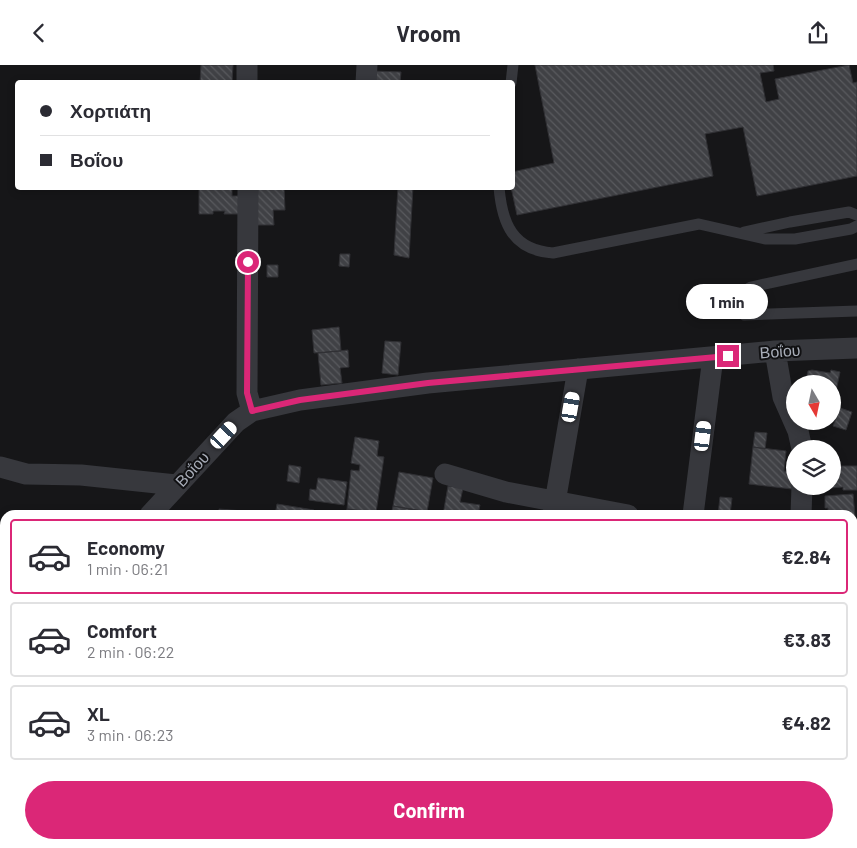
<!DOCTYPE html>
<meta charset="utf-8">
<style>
:root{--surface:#fff;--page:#f2f2f3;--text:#2b2b33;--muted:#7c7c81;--line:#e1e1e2;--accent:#db2777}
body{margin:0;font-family:Barlow,sans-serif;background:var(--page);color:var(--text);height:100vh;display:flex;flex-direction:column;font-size:19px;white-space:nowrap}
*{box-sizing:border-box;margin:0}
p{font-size:16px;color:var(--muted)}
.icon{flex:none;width:28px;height:28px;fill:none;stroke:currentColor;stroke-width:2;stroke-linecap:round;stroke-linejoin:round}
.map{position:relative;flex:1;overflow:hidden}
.side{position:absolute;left:0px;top:445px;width:858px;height:339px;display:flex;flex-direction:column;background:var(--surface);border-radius:15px 15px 0 0;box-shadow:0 2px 8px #0003}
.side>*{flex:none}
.hud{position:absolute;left:15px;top:15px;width:500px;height:110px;border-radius:5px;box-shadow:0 2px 8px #0003;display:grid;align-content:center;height:110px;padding:0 25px;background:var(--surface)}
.needle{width:32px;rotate:171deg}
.fabs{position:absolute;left:786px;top:310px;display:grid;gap:10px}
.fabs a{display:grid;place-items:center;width:55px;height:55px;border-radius:50%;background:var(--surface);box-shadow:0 2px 8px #0003;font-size:25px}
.end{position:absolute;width:22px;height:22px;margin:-11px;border:6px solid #db2777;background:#fff;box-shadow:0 0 0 2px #fff}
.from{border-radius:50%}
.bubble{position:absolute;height:35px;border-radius:18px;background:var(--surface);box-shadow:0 2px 8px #0003;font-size:16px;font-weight:700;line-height:35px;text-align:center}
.car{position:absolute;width:15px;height:30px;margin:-15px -8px;border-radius:6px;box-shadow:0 0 4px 1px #0007;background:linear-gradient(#fff 24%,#345 0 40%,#fff 0 76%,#345 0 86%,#fff 0)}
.hud b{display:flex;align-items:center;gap:18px;height:48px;font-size:19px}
.hud b+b{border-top:1px solid var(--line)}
.hud i{width:12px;height:12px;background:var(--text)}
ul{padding:9px 0 0;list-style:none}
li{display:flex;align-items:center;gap:15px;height:75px;margin:0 10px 8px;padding:0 15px;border:2px solid var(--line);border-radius:5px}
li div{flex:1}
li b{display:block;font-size:19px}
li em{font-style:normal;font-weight:700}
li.active{border-color:var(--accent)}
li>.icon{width:45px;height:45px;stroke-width:1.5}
.primary-button{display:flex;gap:10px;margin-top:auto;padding:10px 25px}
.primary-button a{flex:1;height:58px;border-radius:30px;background:var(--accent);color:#fff;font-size:20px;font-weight:700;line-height:58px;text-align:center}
header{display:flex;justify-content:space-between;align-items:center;height:65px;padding:0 25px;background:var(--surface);font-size:22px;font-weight:700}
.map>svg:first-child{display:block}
</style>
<header><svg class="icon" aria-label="back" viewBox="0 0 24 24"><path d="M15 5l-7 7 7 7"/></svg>Vroom<svg class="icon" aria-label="share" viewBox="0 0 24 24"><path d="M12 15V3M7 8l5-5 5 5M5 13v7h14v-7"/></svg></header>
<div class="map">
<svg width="857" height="783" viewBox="0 0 857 783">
<defs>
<pattern id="building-back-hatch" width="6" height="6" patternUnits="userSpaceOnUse" patternTransform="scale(1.25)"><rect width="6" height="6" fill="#404145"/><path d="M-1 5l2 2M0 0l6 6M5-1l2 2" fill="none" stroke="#595a5e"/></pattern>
</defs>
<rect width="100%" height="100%" fill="#161618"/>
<path fill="url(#building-back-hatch)" stroke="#303034" d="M201,0H233L232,18H200Z
M535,0H773L774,6L760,8L766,37L779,34L775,14L849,0L853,18L857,17V111L757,131L743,62L705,69L713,111L517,150L511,122L512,107L554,98Z
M373,6L401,7L400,18L373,15Z
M199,122H232V131H241V149H224L225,146H213V149H199Z
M253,122H284L285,145H273L274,160H254Z
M398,122H413L409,193L394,190Z
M340,189H350L349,202L339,201Z
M267,200H278V212H267Z
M339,262L341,286L314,288L312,265Z
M385,276L401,277L398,310L382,308Z
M348,285L349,302L340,303L342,318L321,320L318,288Z
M812,305L830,308L831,305L840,307L832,345V319H805L808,306Z
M840,343L852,347L846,365L833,361Z
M755,367L767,368L765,384L753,382Z
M355,372L379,376L377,391L384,392L376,448L347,444L351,405L359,406L360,400L351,398Z
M753,382L786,386L784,406L794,407L792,424L749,419Z
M289,400L301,402L299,418L287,416Z
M833,401H857V425H843V422L830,423V421H832Z
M399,407L433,413L427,447L393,441Z
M318,413L347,417L344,440L309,435L310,424L316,425Z
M448,421L463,423L460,437L480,440L478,450H443Z
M853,429L855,451L828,450V443H825V431Z
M720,432L732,433L730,450H718Z
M277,439L314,445L313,447L320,448V450H275Z
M393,441L434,448L433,450H391Z
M219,444L255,447V450H219Z
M347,444L376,448L377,450H346Z
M853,482H857V510L853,511Z
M852,521L857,522V549H852Z
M852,559H857V601H852Z
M857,629V670L852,671V630Z
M665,779H699L700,783H666Z
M699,779H729L730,783H700Z
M729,779H761L762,783H730Z"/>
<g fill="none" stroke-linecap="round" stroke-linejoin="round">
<path stroke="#37383d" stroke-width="11" d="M511,18L513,0
M499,122C502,159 513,185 553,188L699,159L765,174H795L851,164L857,161
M744,167L790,157L849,147L857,150
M857,199L751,222L741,228L736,234L739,246L744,250L857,246"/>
<path stroke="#37383d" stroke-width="21" d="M247,0V18
M366,18L367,0
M248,122L247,328L252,346
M775,286L783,332L798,366L802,384
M0,402L26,409L81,410L176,420
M445,409L506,427L628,450
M553,449L578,304
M150,450L236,357L252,346L300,335L428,318L775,286L857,283
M693,450L713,292
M801,450L802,421
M852,468H857
M852,614H857
M0,655L5,656
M852,720H857
M450,779L467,783
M535,779V783
M819,779V783
M59,783L60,779"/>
</g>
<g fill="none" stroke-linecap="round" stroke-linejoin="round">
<path stroke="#db2777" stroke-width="6" d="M248,197L247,328L252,346L300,335L428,318L728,291"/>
</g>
<g text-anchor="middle" stroke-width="4" stroke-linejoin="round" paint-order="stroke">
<g font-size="16" fill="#a8adb8" stroke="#111113">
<text transform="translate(780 286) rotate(-4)" y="6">Βοΐου</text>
<text transform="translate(192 404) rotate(-47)" y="6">Βοΐου</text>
</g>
</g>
</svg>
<div class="fabs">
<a><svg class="needle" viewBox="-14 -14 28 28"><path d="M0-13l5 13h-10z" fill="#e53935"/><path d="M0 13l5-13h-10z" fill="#7c7c81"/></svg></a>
<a><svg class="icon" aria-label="layers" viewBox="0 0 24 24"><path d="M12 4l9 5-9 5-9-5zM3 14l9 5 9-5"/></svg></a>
</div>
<i class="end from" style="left:248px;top:197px"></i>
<i class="end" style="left:728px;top:291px"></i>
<div class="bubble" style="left:686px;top:219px;width:82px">1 min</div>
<i class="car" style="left:571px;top:342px;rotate:10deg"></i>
<i class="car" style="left:224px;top:370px;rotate:43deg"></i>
<i class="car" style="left:703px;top:371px;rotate:7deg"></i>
<div class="hud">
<b><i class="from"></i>Χορτιάτη</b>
<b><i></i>Βοΐου</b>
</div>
<section class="side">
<ul>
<li class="active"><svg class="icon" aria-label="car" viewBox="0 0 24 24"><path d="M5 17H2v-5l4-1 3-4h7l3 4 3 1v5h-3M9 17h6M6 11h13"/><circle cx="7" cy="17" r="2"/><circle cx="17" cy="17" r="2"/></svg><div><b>Economy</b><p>1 min · 06:21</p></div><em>€2.84</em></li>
<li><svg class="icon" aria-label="car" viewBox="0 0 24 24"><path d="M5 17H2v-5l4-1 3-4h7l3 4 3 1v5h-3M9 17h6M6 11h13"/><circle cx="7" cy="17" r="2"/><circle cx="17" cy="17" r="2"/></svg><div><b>Comfort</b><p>2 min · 06:22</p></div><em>€3.83</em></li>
<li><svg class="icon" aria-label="car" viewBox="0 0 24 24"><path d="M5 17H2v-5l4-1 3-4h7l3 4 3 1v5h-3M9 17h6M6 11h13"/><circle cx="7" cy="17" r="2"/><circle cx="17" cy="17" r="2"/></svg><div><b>XL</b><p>3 min · 06:23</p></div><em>€4.82</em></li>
</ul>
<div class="primary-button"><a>Confirm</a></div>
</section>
</div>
